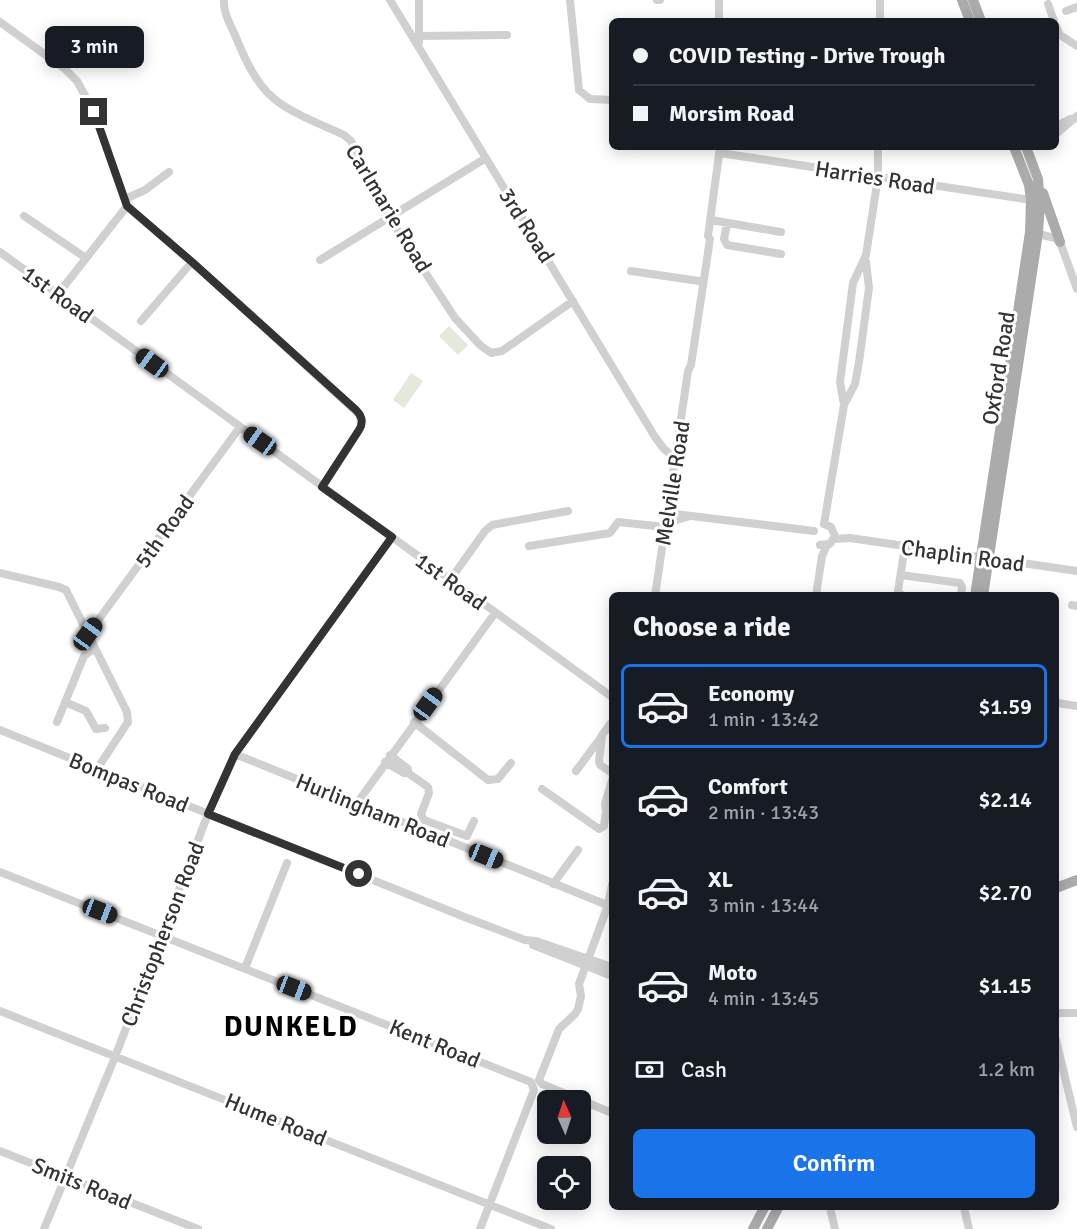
<!DOCTYPE html>
<meta charset="utf-8">
<style>
:root{--surface:#171b24;--page:#20242c;--text:#f1f3f6;--muted:#9ea1a6;--line:#363941;--accent:#1a73e8}
body{margin:0;font-family:Signika,sans-serif;background:var(--page);color:var(--text);height:100vh;display:flex;flex-direction:column;font-size:22px;white-space:nowrap}
*{box-sizing:border-box;margin:0}
p{font-size:20px;color:var(--muted)}
.icon{flex:none;width:33px;height:33px;fill:none;stroke:currentColor;stroke-width:2;stroke-linecap:round;stroke-linejoin:round}
.map{position:relative;flex:1;overflow:hidden}
.side{position:absolute;left:609px;top:592px;width:450px;height:618px;display:flex;flex-direction:column;background:var(--surface);border-radius:9px;box-shadow:0 3px 15px #0003}
.side>*{flex:none}
.banner{position:absolute;left:609px;top:18px;width:450px;height:132px;border-radius:9px;box-shadow:0 3px 15px #0003;display:grid;align-content:center;height:132px;padding:0 24px;background:var(--surface)}
.needle{width:39px;rotate:357deg}
.buttons{position:absolute;left:537px;top:1090px;display:grid;gap:12px}
.buttons a{display:grid;place-items:center;width:54px;height:54px;border-radius:9px;background:var(--surface);box-shadow:0 3px 15px #0003;font-size:30px}
.end{position:absolute;width:27px;height:27px;margin:-14px;border:8px solid #333;background:#fff;box-shadow:0 0 0 3px #fff}
.from{border-radius:50%}
.bubble{position:absolute;height:42px;border-radius:9px;background:var(--surface);box-shadow:0 3px 15px #0003;font-size:20px;font-weight:600;line-height:42px;text-align:center}
.car{position:absolute;width:18px;height:36px;margin:-18px -9px;border-radius:8px;box-shadow:0 0 4px 2px #0007;background:linear-gradient(#222 24%,#8ab4d8 0 40%,#222 0 76%,#8ab4d8 0 86%,#222 0)}
.banner b{display:flex;align-items:center;gap:21px;height:57px;font-size:22px}
.banner b+b{border-top:2px solid var(--line)}
.banner i{width:15px;height:15px;background:var(--text)}
ul{padding:0;list-style:none}
li{display:flex;align-items:center;gap:18px;height:84px;margin:0 12px 9px;padding:0 12px;border:3px solid transparent;border-radius:9px}
li div{flex:1}
li b{display:block;font-size:22px}
li em{font-style:normal;font-weight:600}
li.active{border-color:var(--accent)}
li>.icon{width:54px;height:54px;stroke-width:1.5}
h2{padding:0 24px;font-size:27px;line-height:72px}
.pay{display:flex;align-items:center;gap:15px;height:66px;padding:0 24px;font-size:22px}
.pay p{margin-inline-start:auto}
.action{display:flex;gap:12px;margin-top:auto;padding:12px 24px}
.action a{flex:1;height:69px;border-radius:9px;background:var(--accent);color:#fff;font-size:24px;font-weight:600;line-height:69px;text-align:center}
.map>svg:first-child{display:block}
</style>
<div class="map">
<svg width="1077" height="1229" viewBox="0 0 1077 1229">
<rect width="100%" height="100%" fill="#fff"/>
<path fill="#e4e9dc" d="M449,326L468,345L458,355L439,336Z
M411,373L423,381L404,408L393,400Z"/>
<g fill="none" stroke-linecap="round" stroke-linejoin="round">
<path stroke="#d0d0d0" stroke-width="8" d="M224,0C223,12 230,24 235,35C245,60 258,89 281,104C300,117 323,125 344,135L351,141L389,217L455,318L480,345L491,353L502,351L573,301
M390,0L655,437L664,449L675,458
M419,0V42
M570,0L579,90L590,99L612,100
M657,0H660
M719,0V21
M1048,4L1054,21
M1066,11L1077,7
M880,21V0
M0,22L65,69L77,81L94,112L127,206L192,262L360,415L361,427L322,487
M1056,26L1060,35L1077,46
M419,36L507,35
M1056,126L1070,119
M1056,134L1077,116
M720,153L1031,200
M125,199L145,190L169,172
M24,216L86,258
M711,220L781,232
M727,223L724,239L727,245L781,254
M1034,233L1055,238L1060,242L1077,289
M0,252L612,697
M320,260L486,158
M631,271L699,281
M58,294L127,206
M141,321L192,262
M844,405L855,384L859,362L869,288L866,262
M667,513L814,531
M824,524L844,405L840,382L853,283L866,255L878,177V147
M834,539L850,538L1077,571
M820,545L830,544L835,536L831,527L824,524
M529,546L610,533L618,522L665,527L677,520L690,516
M0,573L59,587L66,590L127,712L128,722L97,769
M901,575L960,583L962,587L961,596
M450,580L485,531L492,525L568,511
M655,596L688,371L691,365L710,239L708,236L720,147
M816,596L822,556L827,545
M904,596L900,594L898,591L905,546
M1072,605L1077,606
M88,634L240,427
M65,702L86,711L96,729L105,728
M1058,703L1077,706
M57,722L84,656L95,648
M414,722L488,780L498,779L511,763
M610,724L602,735L599,761L600,765L612,773
M0,730L467,918L525,940L536,941L612,967
M235,754L612,907
M390,755L408,769V773
M385,762L404,773H408L428,787L429,793L421,814L424,820L467,836L474,821
M576,771L602,736
M542,789L599,829L604,826L606,811L605,804L612,780
M357,803L495,613
M0,872L531,1082L534,1090L480,1229
M553,884L578,850
M612,885L608,905L579,984L581,996L578,1009L575,1014L559,1029L539,1080L542,1084L612,1113
M533,945L612,976
M245,968L287,863
M0,1011L551,1229
M1056,1013H1077
M1056,1040L1077,1127
M0,1151L198,1229
M830,1208L835,1229
M964,1208L969,1229
M44,1229L115,1057L208,814L235,754L392,537"/>
<path stroke="#ababab" stroke-width="10" d="M962,0L970,21
M973,0L981,21
M1043,193L1060,242
M975,596L1030,232L1031,200L1029,185L1014,147
M983,596L1038,233L1040,204L1038,179L1026,147
M1056,888L1077,880
M753,1229L764,1208
M767,1229L778,1208"/>
</g>
<g fill="none" stroke-linecap="round" stroke-linejoin="round">
<path stroke="#333" stroke-width="8" d="M94,112L127,206L192,262L356,410C362,416 364,422 359,430L322,487L392,537L235,754L208,814L359,874"/>
</g>
<g text-anchor="middle" stroke-width="6" stroke-linejoin="round" paint-order="stroke">
<g font-size="22" fill="#333" stroke="#fff">
<text transform="translate(875 177) rotate(9)" y="8">Harries Road</text>
<text transform="translate(389 208) rotate(59)" y="8">Carlmarie Road</text>
<text transform="translate(527 225) rotate(58)" y="8">3rd Road</text>
<text transform="translate(58 294) rotate(36)" y="8">1st Road</text>
<text transform="translate(998 368) rotate(-81)" y="8">Oxford Road</text>
<text transform="translate(672 483) rotate(-81)" y="8">Melville Road</text>
<text transform="translate(164 531) rotate(-54)" y="8">5th Road</text>
<text transform="translate(963 555) rotate(8)" y="8">Chaplin Road</text>
<text transform="translate(451 581) rotate(36)" y="8">1st Road</text>
<text transform="translate(129 782) rotate(22)" y="8">Bompas Road</text>
<text transform="translate(373 810) rotate(22)" y="8">Hurlingham Road</text>
<text transform="translate(162 934) rotate(-69)" y="8">Christopherson Road</text>
<text transform="translate(435 1043) rotate(22)" y="8">Kent Road</text>
<text transform="translate(276 1119) rotate(22)" y="8">Hume Road</text>
<text transform="translate(82 1183) rotate(22)" y="8">Smits Road</text>
</g>
<g font-size="28" font-weight="bold" letter-spacing="1.5" fill="#000" stroke="#fff">
<text x="291" y="1036">DUNKELD</text>
</g>
</g>
</svg>
<div class="buttons">
<a><svg class="needle" viewBox="-14 -14 28 28"><path d="M0-13l5 13h-10z" fill="#e53935"/><path d="M0 13l5-13h-10z" fill="#9ea1a6"/></svg></a>
<a><svg class="icon" aria-label="locate" viewBox="0 0 24 24"><circle cx="12" cy="12" r="6"/><path d="M12 2v4M12 18v4M2 12h4M18 12h4"/></svg></a>
</div>
<i class="end from" style="left:359px;top:874px"></i>
<i class="end" style="left:94px;top:112px"></i>
<div class="bubble" style="left:45px;top:26px;width:99px">3 min</div>
<i class="car" style="left:152px;top:363px;rotate:306deg"></i>
<i class="car" style="left:260px;top:441px;rotate:305deg"></i>
<i class="car" style="left:88px;top:634px;rotate:36deg"></i>
<i class="car" style="left:428px;top:704px;rotate:36deg"></i>
<i class="car" style="left:486px;top:856px;rotate:112deg"></i>
<i class="car" style="left:100px;top:911px;rotate:111deg"></i>
<i class="car" style="left:294px;top:988px;rotate:111deg"></i>
<div class="banner">
<b><i class="from"></i>COVID Testing - Drive Trough</b>
<b><i></i>Morsim Road</b>
</div>
<section class="side">
<h2>Choose a ride</h2>
<ul>
<li class="active"><svg class="icon" aria-label="car" viewBox="0 0 24 24"><path d="M5 17H2v-5l4-1 3-4h7l3 4 3 1v5h-3M9 17h6M6 11h13"/><circle cx="7" cy="17" r="2"/><circle cx="17" cy="17" r="2"/></svg><div><b>Economy</b><p>1 min · 13:42</p></div><em>$1.59</em></li>
<li><svg class="icon" aria-label="car" viewBox="0 0 24 24"><path d="M5 17H2v-5l4-1 3-4h7l3 4 3 1v5h-3M9 17h6M6 11h13"/><circle cx="7" cy="17" r="2"/><circle cx="17" cy="17" r="2"/></svg><div><b>Comfort</b><p>2 min · 13:43</p></div><em>$2.14</em></li>
<li><svg class="icon" aria-label="car" viewBox="0 0 24 24"><path d="M5 17H2v-5l4-1 3-4h7l3 4 3 1v5h-3M9 17h6M6 11h13"/><circle cx="7" cy="17" r="2"/><circle cx="17" cy="17" r="2"/></svg><div><b>XL</b><p>3 min · 13:44</p></div><em>$2.70</em></li>
<li><svg class="icon" aria-label="car" viewBox="0 0 24 24"><path d="M5 17H2v-5l4-1 3-4h7l3 4 3 1v5h-3M9 17h6M6 11h13"/><circle cx="7" cy="17" r="2"/><circle cx="17" cy="17" r="2"/></svg><div><b>Moto</b><p>4 min · 13:45</p></div><em>$1.15</em></li>
</ul>
<div class="pay"><svg class="icon" aria-label="cash" viewBox="0 0 24 24"><path d="M3 7h18v10H3z"/><circle cx="12" cy="12" r="2"/></svg>Cash<p>1.2 km</p></div>
<div class="action"><a>Confirm</a></div>
</section>
</div>
